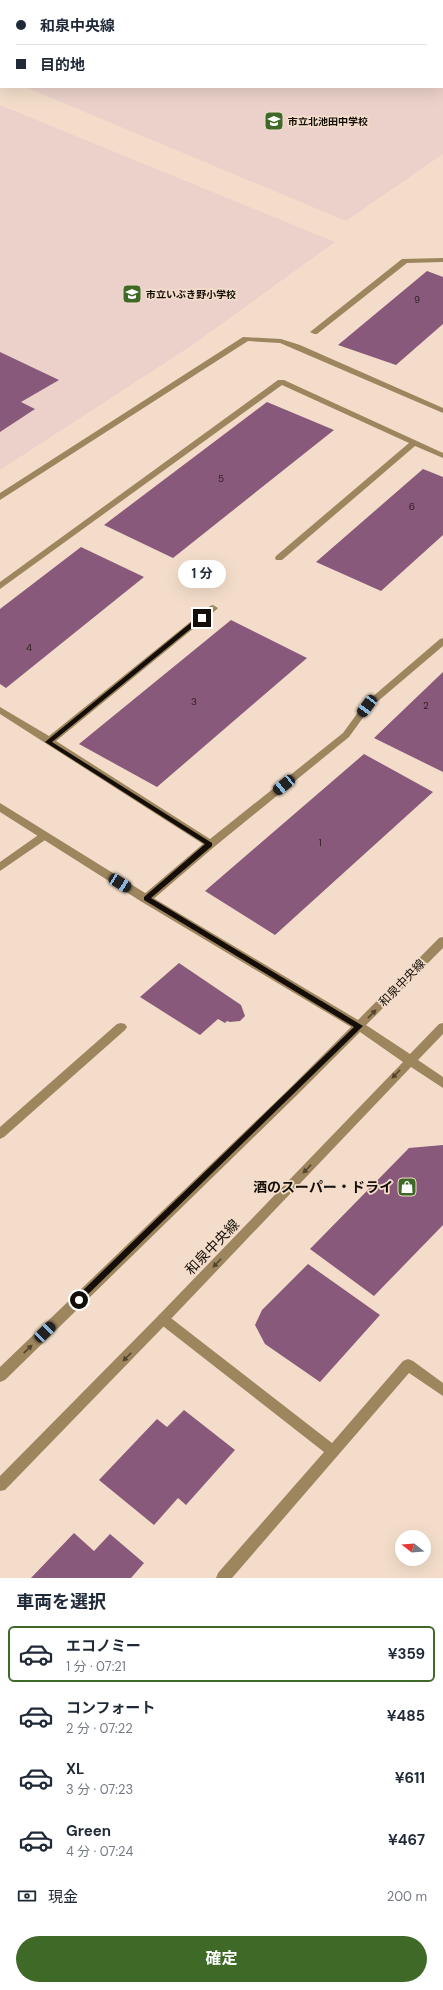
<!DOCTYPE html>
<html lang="ja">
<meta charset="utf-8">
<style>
:root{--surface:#fff;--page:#f2f2f3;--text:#1f2937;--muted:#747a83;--line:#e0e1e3;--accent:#3e6927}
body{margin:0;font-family:"DM Sans","Noto Sans JP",sans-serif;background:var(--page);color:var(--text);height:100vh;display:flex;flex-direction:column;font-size:15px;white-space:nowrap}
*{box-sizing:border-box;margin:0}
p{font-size:13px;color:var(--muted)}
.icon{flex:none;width:22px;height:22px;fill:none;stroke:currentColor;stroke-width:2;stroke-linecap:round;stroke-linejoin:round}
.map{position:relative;height:1578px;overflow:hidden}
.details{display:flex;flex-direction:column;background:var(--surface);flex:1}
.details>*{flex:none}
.guide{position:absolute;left:0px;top:0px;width:443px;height:88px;box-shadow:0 4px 16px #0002;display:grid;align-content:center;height:88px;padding:0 16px;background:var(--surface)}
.needle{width:26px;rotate:287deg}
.controls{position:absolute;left:395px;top:1530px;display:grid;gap:8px}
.controls a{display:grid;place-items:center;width:36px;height:36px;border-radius:50%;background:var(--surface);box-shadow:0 4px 16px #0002;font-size:20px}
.end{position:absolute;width:18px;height:18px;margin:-9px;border:5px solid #150e08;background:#fff;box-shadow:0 0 0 2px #fff}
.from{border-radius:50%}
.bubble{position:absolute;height:28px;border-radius:14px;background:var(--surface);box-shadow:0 4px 16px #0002;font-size:13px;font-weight:700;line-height:28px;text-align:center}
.car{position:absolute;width:12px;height:24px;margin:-12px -6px;border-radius:5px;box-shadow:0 0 3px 1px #0007;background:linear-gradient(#222 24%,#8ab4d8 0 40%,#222 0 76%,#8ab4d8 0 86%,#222 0)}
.guide b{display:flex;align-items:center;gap:14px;height:38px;font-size:15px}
.guide b+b{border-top:1px solid var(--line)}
.guide i{width:10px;height:10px;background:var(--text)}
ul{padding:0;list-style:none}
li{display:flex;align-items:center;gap:12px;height:56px;margin:0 8px 6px;padding:0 8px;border:2px solid transparent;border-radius:6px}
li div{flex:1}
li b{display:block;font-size:15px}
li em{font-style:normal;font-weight:700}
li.current{border-color:var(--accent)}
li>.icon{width:36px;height:36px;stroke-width:1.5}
h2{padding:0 16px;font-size:18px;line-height:48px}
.pay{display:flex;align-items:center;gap:10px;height:44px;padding:0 16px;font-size:15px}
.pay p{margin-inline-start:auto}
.action{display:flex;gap:8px;margin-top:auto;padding:8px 16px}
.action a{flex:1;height:46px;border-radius:24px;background:var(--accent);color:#fff;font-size:16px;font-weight:700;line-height:46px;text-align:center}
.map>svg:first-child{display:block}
</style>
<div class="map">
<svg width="443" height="1578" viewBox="0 0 443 1578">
<rect width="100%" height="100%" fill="#f3ddca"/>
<path fill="#ebd1ca" d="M0,0H443V154L346,221L25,87H442V1H1V77Z
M0,105L335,242L191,346L0,470Z"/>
<path fill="#88597b" d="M427,271L443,277V324L396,365L338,345Z
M0,352L59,380L21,402L35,409L0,432Z
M267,402L334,430L173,558L104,525Z
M423,469L443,477V535L381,591L316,562Z
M81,547L144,577L6,688L0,684V609Z
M231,620L307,658L157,787L79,744Z
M443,672V772L374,738Z
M364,754L433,792L275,935L205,891Z
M179,963L241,1005L245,1016L240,1021L230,1022L227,1021L225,1023L218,1019L200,1035L140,997Z
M443,1145V1225L374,1296L310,1249L409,1148Z
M308,1264L380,1315L320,1382L265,1344L255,1325L262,1310Z
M184,1410L235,1450L186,1505L178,1498L154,1525L99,1480L157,1419L167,1427Z
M74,1533L94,1551L110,1534L144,1563L131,1578H31Z"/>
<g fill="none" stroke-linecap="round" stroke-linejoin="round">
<path fill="#9d855e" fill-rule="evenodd" d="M443,258V262L407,263L317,334H314L310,332L402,259Z
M278,380H284L443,453V458L415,446L282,560H276L275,558L276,556L409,443L282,385L0,589V582Z
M213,605L218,608L216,610L56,741L210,839L343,733L364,704L440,639L443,638V646L370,708L349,737L214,847L150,902H142L141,899L142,896L203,844L0,714V707L49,736L210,606Z"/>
<path fill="#9d855e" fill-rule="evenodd" d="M243,337L281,339L300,345L443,408V413L280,343L248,341L0,500V493Z
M44,831L49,835L48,838L0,871V862Z
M121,1023L125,1024L127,1027L125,1030L4,1137L0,1139V1127L117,1024Z
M163,1313L167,1315L332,1443L403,1361L408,1359L413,1361L443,1383V1396L409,1373L232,1578H216L218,1573L324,1452L159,1323L157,1319L159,1315Z"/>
<path fill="#9d855e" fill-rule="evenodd" d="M0,803L150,896L358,1020L439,938L443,937V948L366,1025L410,1054L439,1024L443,1023V1034L418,1060L443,1077V1088L411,1067L167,1323L5,1490L0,1491V1476L159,1315L403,1062L360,1032L297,1095L5,1380L0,1382V1367L289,1089L351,1027L142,902L0,812Z"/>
</g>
<defs><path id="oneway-solid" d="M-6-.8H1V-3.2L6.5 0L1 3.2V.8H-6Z"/></defs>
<g fill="#52442f">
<use href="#oneway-solid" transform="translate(372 1014) rotate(-46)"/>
<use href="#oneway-solid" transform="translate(396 1074) rotate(134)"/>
<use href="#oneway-solid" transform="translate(307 1169) rotate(134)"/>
<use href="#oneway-solid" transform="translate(217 1263) rotate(134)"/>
<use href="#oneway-solid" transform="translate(28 1349) rotate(-44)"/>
<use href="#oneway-solid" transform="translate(127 1357) rotate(135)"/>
</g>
<path fill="#150e08" d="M199,616L204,618L52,742L212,843V846L151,898L363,1026L79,1303L76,1302V1297L354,1027L144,900V897L205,844L45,742Z"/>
<defs>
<symbol id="school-square" viewBox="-11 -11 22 22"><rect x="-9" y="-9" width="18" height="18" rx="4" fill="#3e6927" stroke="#f3ddca"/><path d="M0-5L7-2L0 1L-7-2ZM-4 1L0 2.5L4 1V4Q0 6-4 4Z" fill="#fff"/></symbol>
<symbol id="shop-square" viewBox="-11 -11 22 22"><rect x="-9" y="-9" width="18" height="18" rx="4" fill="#3e6927" stroke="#f3ddca"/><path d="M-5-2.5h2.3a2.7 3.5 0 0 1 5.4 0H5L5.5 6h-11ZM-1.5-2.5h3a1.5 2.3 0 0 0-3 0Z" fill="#fff"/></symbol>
</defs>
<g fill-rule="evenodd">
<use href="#school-square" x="263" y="110" width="22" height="22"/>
<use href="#school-square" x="121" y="283" width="22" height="22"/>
<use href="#shop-square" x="396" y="1176" width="22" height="22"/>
</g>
<g text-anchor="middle" stroke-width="3.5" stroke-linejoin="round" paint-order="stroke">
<g font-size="9" fill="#322125">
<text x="417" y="303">9</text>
</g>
<g font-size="10" font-weight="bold" fill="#150e08" stroke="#f3ddca" text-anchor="start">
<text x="288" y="125">市立北池田中学校</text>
<text x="146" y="298">市立いぶき野小学校</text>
</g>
<g font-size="10" fill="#322125">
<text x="221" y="482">5</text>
<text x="412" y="510">6</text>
<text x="29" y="651">4</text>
<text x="194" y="705">3</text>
<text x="426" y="709">2</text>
<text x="320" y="846">1</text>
</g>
<g font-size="12" fill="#150e08" stroke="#f3ddca">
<text transform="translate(402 983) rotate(-46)" y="4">和泉中央線</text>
</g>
<g font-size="14" font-weight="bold" fill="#150e08" stroke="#f3ddca" text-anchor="end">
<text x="393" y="1192">酒のスーパー・ドライ</text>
</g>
<g font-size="14" fill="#150e08" stroke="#f3ddca">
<text transform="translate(212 1247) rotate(-46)" y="5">和泉中央線</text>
</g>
</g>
</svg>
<div class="controls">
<a><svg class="needle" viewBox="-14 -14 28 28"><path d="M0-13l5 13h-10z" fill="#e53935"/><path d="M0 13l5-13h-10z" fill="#747a83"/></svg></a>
</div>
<i class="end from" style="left:79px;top:1300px"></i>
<i class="end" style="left:202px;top:618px"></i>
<div class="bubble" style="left:178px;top:560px;width:48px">1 分</div>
<i class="car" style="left:367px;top:706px;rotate:217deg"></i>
<i class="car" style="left:284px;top:785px;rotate:231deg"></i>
<i class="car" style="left:120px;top:883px;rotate:122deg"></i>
<i class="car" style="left:45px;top:1332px;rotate:46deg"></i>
<div class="guide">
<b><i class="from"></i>和泉中央線</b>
<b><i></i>目的地</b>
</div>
</div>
<section class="details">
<h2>車両を選択</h2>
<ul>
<li class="current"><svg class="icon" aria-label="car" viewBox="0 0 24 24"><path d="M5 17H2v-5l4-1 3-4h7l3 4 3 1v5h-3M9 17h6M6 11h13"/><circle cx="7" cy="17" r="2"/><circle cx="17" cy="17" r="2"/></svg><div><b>エコノミー</b><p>1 分 · 07:21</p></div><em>¥359</em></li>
<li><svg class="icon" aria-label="car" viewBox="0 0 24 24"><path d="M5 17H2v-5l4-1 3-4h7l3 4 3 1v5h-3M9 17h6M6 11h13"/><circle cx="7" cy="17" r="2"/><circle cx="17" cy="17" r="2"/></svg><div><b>コンフォート</b><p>2 分 · 07:22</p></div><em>¥485</em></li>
<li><svg class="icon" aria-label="car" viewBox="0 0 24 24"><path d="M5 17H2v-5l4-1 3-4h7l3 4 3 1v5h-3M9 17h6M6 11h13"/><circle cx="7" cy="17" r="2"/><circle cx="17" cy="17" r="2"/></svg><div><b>XL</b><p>3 分 · 07:23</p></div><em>¥611</em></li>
<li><svg class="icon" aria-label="car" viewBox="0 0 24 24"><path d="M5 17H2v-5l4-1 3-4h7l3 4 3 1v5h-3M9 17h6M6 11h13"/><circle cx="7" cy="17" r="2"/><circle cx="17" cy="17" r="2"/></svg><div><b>Green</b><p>4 分 · 07:24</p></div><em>¥467</em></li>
</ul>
<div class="pay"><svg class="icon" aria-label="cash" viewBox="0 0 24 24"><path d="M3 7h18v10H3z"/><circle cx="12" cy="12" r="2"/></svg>現金<p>200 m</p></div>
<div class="action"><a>確定</a></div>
</section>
